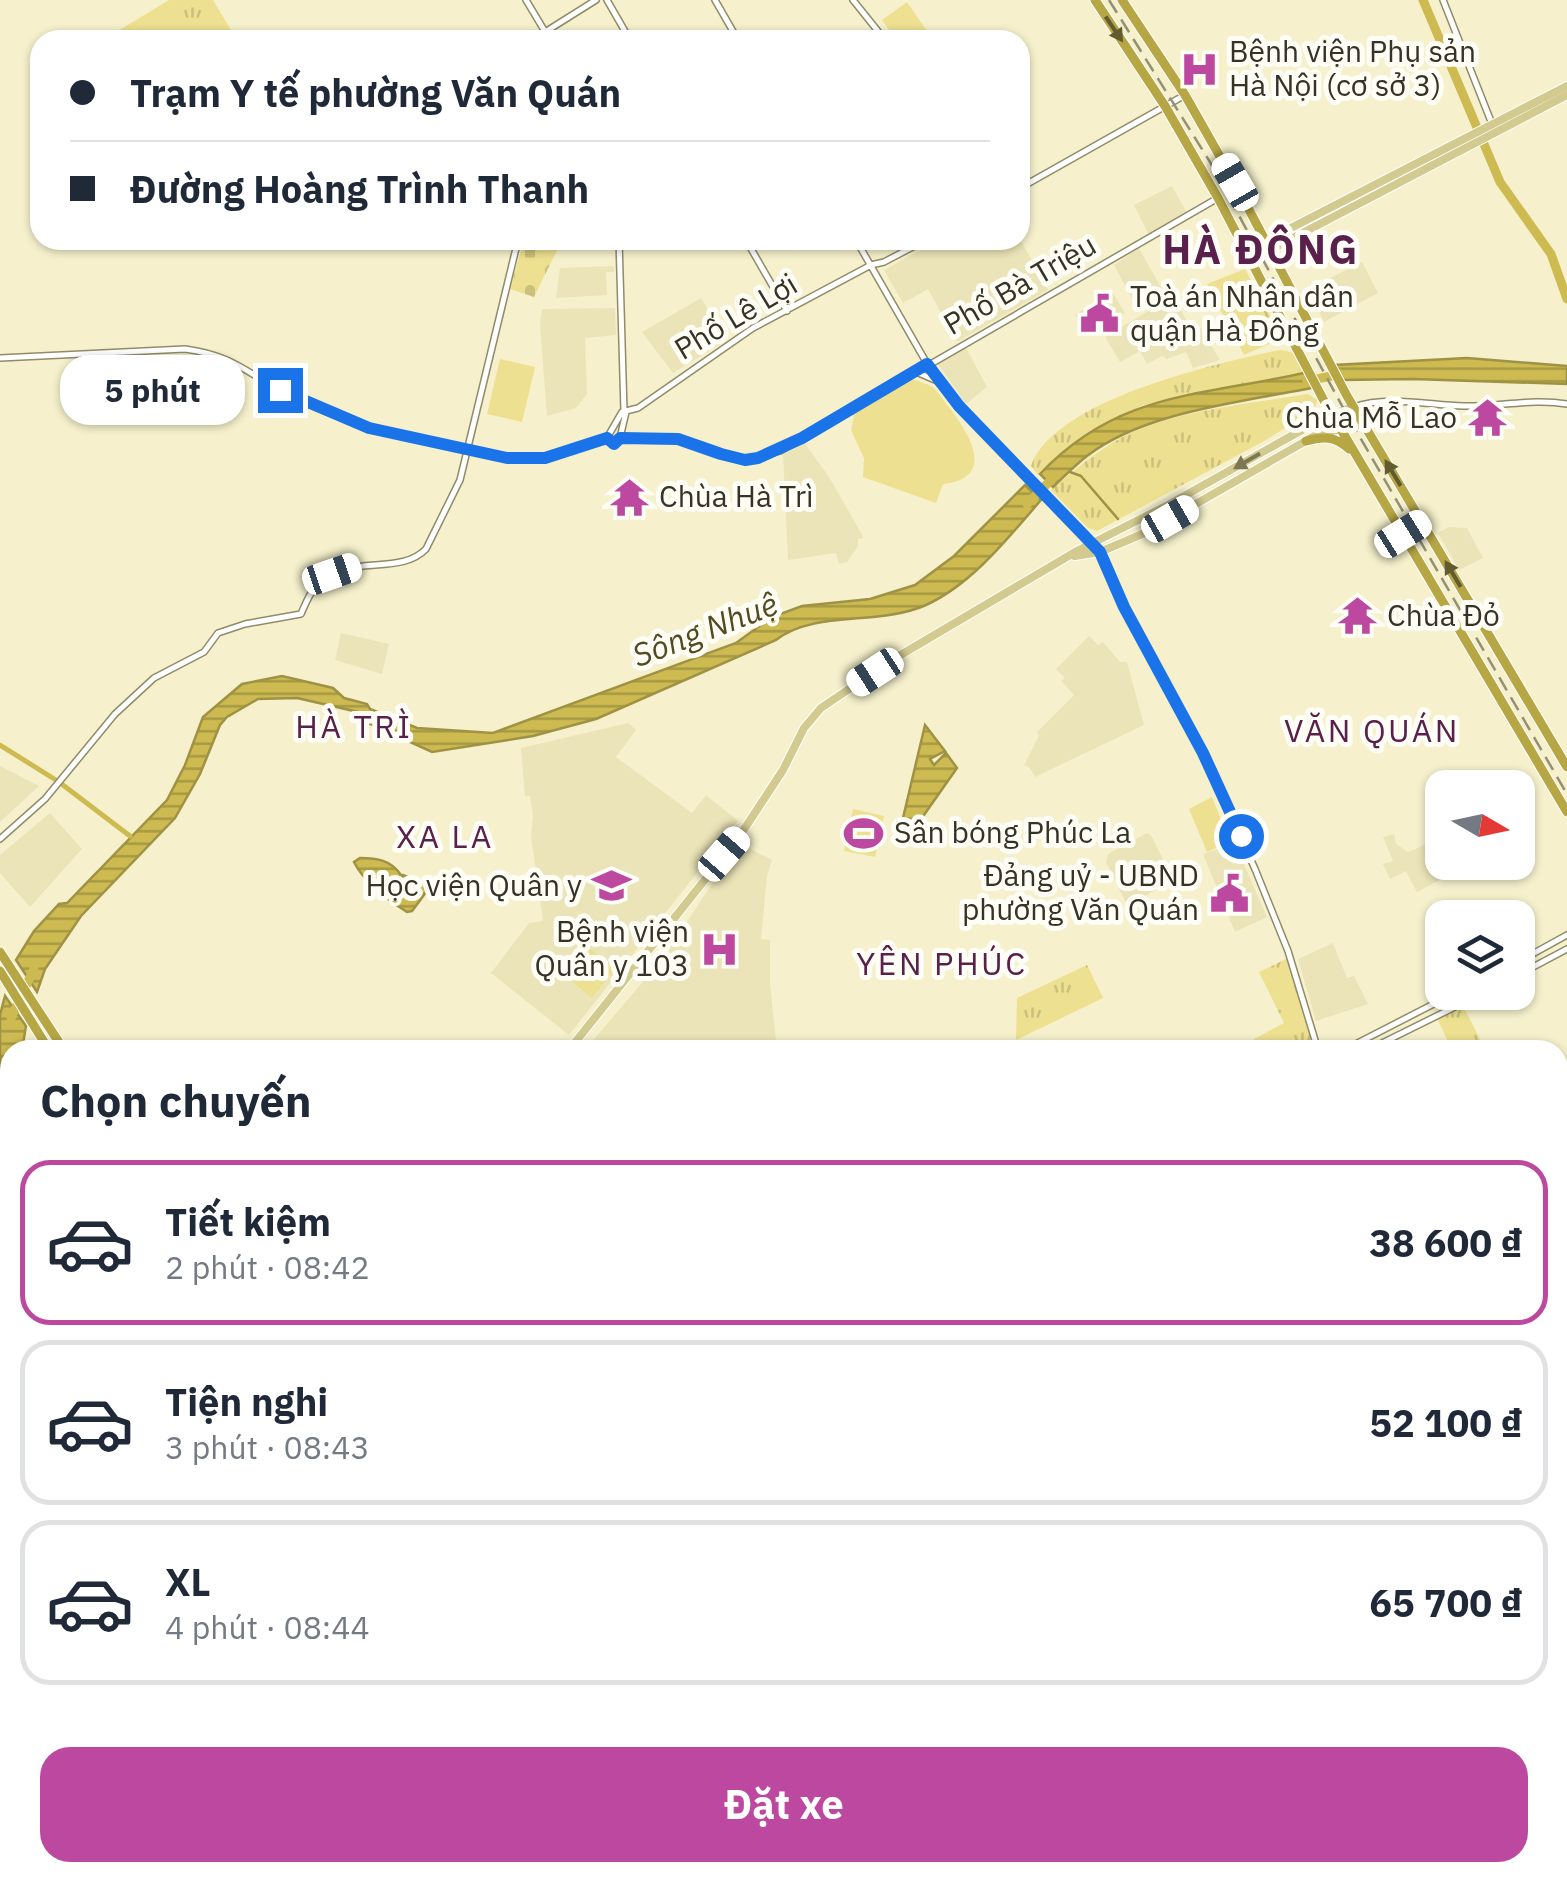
<!DOCTYPE html>
<html lang="vi">
<meta charset="utf-8">
<style>
:root{--surface:#fff;--page:#f6f6f7;--text:#1f2937;--muted:#747a83;--line:#e0e1e3;--accent:#bc48a0}
body{margin:0;font-family:"IBM Plex Sans",sans-serif;background:var(--page);color:var(--text);height:100vh;display:flex;flex-direction:column;font-size:38px;white-space:nowrap}
*{box-sizing:border-box;margin:0}
p{font-size:32px;color:var(--muted)}
.icon{flex:none;width:55px;height:55px;fill:none;stroke:currentColor;stroke-width:2;stroke-linecap:round;stroke-linejoin:round}
.map{position:relative;flex:1;overflow:hidden}
.drawer{position:absolute;left:0px;top:1040px;width:1568px;height:842px;display:flex;flex-direction:column;background:var(--surface);border-radius:30px 30px 0 0;box-shadow:0 2px 8px #0004}
.drawer>*{flex:none}
.guide{position:absolute;left:30px;top:30px;width:1000px;height:220px;border-radius:30px;box-shadow:0 2px 8px #0004;display:grid;align-content:center;height:220px;padding:0 40px;background:var(--surface)}
.needle{width:65px;rotate:99deg}
.controls{position:absolute;left:1425px;top:770px;display:grid;gap:20px}
.controls a{display:grid;place-items:center;width:110px;height:110px;border-radius:20px;background:var(--surface);box-shadow:0 2px 8px #0004;font-size:50px}
.end{position:absolute;width:45px;height:45px;margin:-22px;border:12px solid #1a73e8;background:#fff;box-shadow:0 0 0 5px #fff}
.from{border-radius:50%}
.bubble{position:absolute;height:70px;border-radius:30px;background:var(--surface);box-shadow:0 2px 8px #0004;font-size:32px;font-weight:800;line-height:70px;text-align:center}
.car{position:absolute;width:30px;height:60px;margin:-30px -15px;border-radius:12px;box-shadow:0 0 8px 2px #0007;background:linear-gradient(#fff 24%,#345 0 40%,#fff 0 76%,#345 0 86%,#fff 0)}
.guide b{display:flex;align-items:center;gap:35px;height:95px;font-size:38px}
.guide b+b{border-top:2px solid var(--line)}
.guide i{width:25px;height:25px;background:var(--text)}
ul{padding:0;list-style:none}
li{display:flex;align-items:center;gap:30px;height:165px;margin:0 20px 15px;padding:0 20px;border:5px solid var(--line);border-radius:30px}
li div{flex:1}
li b{display:block;font-size:38px}
li em{font-style:normal;font-weight:800}
li.active{border-color:var(--accent)}
li>.icon{width:90px;height:90px;stroke-width:1.5}
h2{padding:0 40px;font-size:45px;line-height:120px}
.button{display:flex;gap:20px;margin-top:auto;padding:20px 40px}
.button a{flex:1;height:115px;border-radius:30px;background:var(--accent);color:#fff;font-size:40px;font-weight:800;line-height:115px;text-align:center}
.map>svg:first-child{display:block}
</style>
<div class="map">
<svg width="1567" height="1882" viewBox="0 0 1567 1882">
<defs>
<pattern id="cemetery-stones" width="16" height="16" patternUnits="userSpaceOnUse" patternTransform="scale(2.5)"><rect width="16" height="16" fill="#ede090"/><path d="M2 7V4a2 2 0 0 1 4 0v3zM10 15v-3a2 2 0 0 1 4 0v3z" fill="#ccc17c"/></pattern>
<pattern id="park-tufts" width="24" height="20" patternUnits="userSpaceOnUse" patternTransform="scale(2.5)"><rect width="24" height="20" fill="#ede090"/><path d="M3 7l-1-3M5 7V3M7 7l1-3M15 17l-1-3M17 17v-4M19 17l1-3" fill="none" stroke="#ccc17c"/></pattern>
<pattern id="water-rules" width="6" height="5" patternUnits="userSpaceOnUse" patternTransform="scale(2.5)"><rect width="6" height="5" fill="#cdbb51"/><path d="M0 2.5h6" fill="none" stroke="#a79943"/></pattern>
</defs>
<rect width="100%" height="100%" fill="#f6f1cc"/>
<path fill="#ebe4b8" d="M1172,186L1187,213L1149,235L1134,205Z
M1020,239L1048,290L957,342L928,289L903,303L884,270L938,240Z
M1139,248L1164,293L1137,308L1114,265Z
M1362,262L1378,293L1324,322L1308,289Z
M614,266V272H606L607,295L556,298L560,268Z
M1113,293L1125,313L1087,335L1075,314Z
M1173,296L1189,325L1197,322L1220,360L1193,368L1186,352L1167,359L1162,356L1147,364L1140,351L1120,362L1105,337Z
M701,298L727,340L673,373L642,332Z
M615,308L616,335L585,338L587,394L576,408L547,416L540,325L542,309Z
M965,346L987,387L966,404L937,363Z
M803,441L829,477L864,538L858,539V546L847,562L839,564L836,553L788,560L783,452Z
M1449,527L1467,528L1483,558L1459,570L1438,533Z
M341,633L389,644L382,674L335,660Z
M1089,636L1098,645L1103,642L1120,662H1127L1144,725L1035,777L1030,768L1024,765L1039,736L1037,732L1074,695L1061,681L1065,678L1056,669Z
M628,723L636,730L616,757L692,813L706,795L738,821L569,1035L491,973L529,923L543,921L531,836L533,816L530,796H525L521,748Z
M0,766L39,786L0,822Z
M50,813L82,849L30,907L0,873V855Z
M1147,833L1151,835L1173,880L1131,904L1125,901L1106,862L1108,854Z
M1394,834L1396,844L1408,852L1442,837V862L1472,863L1417,892L1406,871L1390,879L1383,864L1393,861L1383,837Z
M739,843L772,860L767,876L761,939L770,940V984L777,1050H585L663,958Z
M1226,846L1233,864L1242,860L1267,917L1235,932L1203,854Z
M1333,943L1347,978L1354,976L1368,1004L1316,1021L1298,959Z
M1567,1270V1418L1558,1401V1277Z"/>
<path fill="url(#cemetery-stones)" d="M524,240H562L534,297L510,289Z"/>
<path fill="url(#park-tufts)" d="M169,0H213L237,40H103Z
M1245,269L1282,338L1244,355L1207,284Z
M1279,350C1294,351 1304,357 1304,373L1143,405L1093,430L1038,475L1031,466C1055,399 1216,364 1279,350Z
M1308,394L1317,400L1315,409L1266,440L1097,531L1088,528L1051,490C1073,471 1094,453 1119,439C1168,411 1252,403 1308,394Z
M1290,957L1318,1050H1259L1254,1039L1284,1023L1259,972Z
M1087,965L1103,998L1016,1040L1017,998Z
M1462,1004L1485,1049L1483,1050H1452L1436,1016Z"/>
<path fill="#ede090" d="M907,2L933,40H896L882,20Z
M500,359L535,367L522,422L487,414Z
M910,378C916,381 927,383 932,387C938,391 943,400 948,406C967,430 999,478 943,484L936,503L863,477L864,458L851,430L854,417L852,412Z
M1212,797L1230,842L1207,852L1189,809Z
M853,809L884,816L875,857L844,851Z
M584,944L615,969L592,998L573,983L582,971L570,962Z"/>
<path fill="url(#water-rules)" stroke="#9f9244" stroke-width="2.5" d="M1467,358L1567,366V384L1412,379L1343,380L1335,365Z
M1308,372L1316,387C1245,402 1145,411 1087,456C1075,465 1064,477 1053,487L1040,474C1119,390 1205,396 1308,372Z
M1025,485L1041,500C1008,538 972,584 926,605C879,626 814,610 776,640L596,719L533,736L432,752L368,723L358,712L297,698L258,699L227,717L220,725L200,774L175,818L81,916L45,969L37,992L16,960L34,931L59,904L67,903L167,800L185,765L203,717L242,684L282,676L333,688L344,698L367,704L370,709L417,728L493,733L736,643L772,617L802,606L870,599L915,585L954,556Z
M925,725L945,751L930,759L934,765L946,753L957,768L919,822L903,818Z
M360,858C377,858 391,860 401,875L393,883L397,886L403,875L426,884L427,891L412,911L407,912C388,900 364,882 354,862Z
M5,996L26,1026L22,1050H10V1322L0,1301V1160L4,1159L8,1138L2,1129L4,1088L0,1069V1015Z"/>
<g fill="none" stroke-linecap="round" stroke-linejoin="round">
<path stroke="#9f9244" stroke-width="2.5" d="M1070,472L1081,476L1118,519"/>
<path stroke="#cdbb51" stroke-width="5" d="M0,745L59,782L130,836"/>
<path stroke="#cdbb51" stroke-width="9" d="M1423,0L1500,182L1551,254L1567,299
M1307,381L1341,374
M1027,504L1055,476
M11,1018L34,969"/>
<defs>
<path id="minor" d="M526,0L550,40
M607,0L630,40
M715,0L738,40
M853,0L885,40
M1443,0L1492,124
M545,32L596,0
M1020,188L1185,95
M619,240L624,411
M746,240L787,311
M856,240L937,381L1100,552L1125,607L1203,753L1255,869L1288,951L1318,1050
M0,358L185,349C236,356 247,374 289,395C339,421 395,434 450,446C474,452 500,460 525,460C554,460 579,443 607,438
M914,371L935,380
M1353,407C1389,395 1428,405 1464,406C1498,407 1533,398 1567,404
M1364,424L1373,421L1390,403
M607,438L622,412L638,408L753,328L871,265L884,262L926,240
M620,438L678,439L745,460L780,451L1218,198
M607,439L612,444L619,442L626,412
M0,839L45,799L115,714L154,678L204,652L218,633L245,624L301,614C305,605 309,594 316,586C347,552 399,577 426,549L460,480L518,240
M1518,962L1567,935
M1518,975L1567,949
M1344,1050L1457,992
M1368,1050L1485,992
M1558,1409L1567,1426
M1558,1598L1567,1593
M1026,1872L1027,1882
M1328,1882V1872"/>
<path id="major" d="M1246,251L1567,86
M1251,260L1567,95
M1075,556L1100,552L1147,532L1318,434L1364,424
M569,1050L739,837L783,770L804,728L821,708L892,660L1077,551L1168,505L1327,416L1353,407
M0,1754L10,1741
M453,1872L456,1882
M479,1872L483,1882"/>
<path id="highway" d="M1095,0L1165,106L1218,198L1323,399L1567,812
M1122,0L1185,95L1235,183L1347,396L1567,767
M1306,441C1324,436 1335,436 1349,449
M0,952L64,1050
M0,971L49,1050
M459,1872L462,1882
M472,1872L476,1882"/>
</defs>
<use href="#minor" stroke="#908b69" stroke-width="8"/>
<use href="#major" stroke="#fff" stroke-width="10"/>
<use href="#highway" stroke="#fff" stroke-width="11"/>
<use href="#minor" stroke="#fff" stroke-width="5"/>
<use href="#major" stroke="#d3ca8f" stroke-width="8"/>
<use href="#highway" stroke="#b6a644" stroke-width="9"/>
<path stroke="#939076" stroke-width="2.5" stroke-dasharray="15 8" stroke-linecap="butt" d="M1109,0L1210,162L1347,415L1567,794"/>
</g>
<defs><path id="oneway-solid" d="M-6-.8H1V-3.2L6.5 0L1 3.2V.8H-6Z" transform="scale(2.5)"/></defs>
<g fill="#625b30">
<use href="#oneway-solid" transform="translate(1114 29) rotate(56)"/>
<use href="#oneway-solid" transform="translate(1393 473) rotate(-121)"/>
<use href="#oneway-solid" transform="translate(1453 574) rotate(-121)"/>
</g>
<use fill="#7c7755" href="#oneway-solid" transform="translate(1247 461) rotate(150)"/>
<g fill="none" stroke-linecap="round" stroke-linejoin="round">
<path stroke="#1a73e8" stroke-width="12" d="M280,390L369,428L507,458H545L607,438L614,444L620,438L678,439L721,454L745,460L758,458L802,438L927,364L959,406L1100,552L1124,607L1203,753L1241,836"/>
</g>
<defs>
<symbol id="hospital-bare" viewBox="-9 -9 18 18"><path d="M-5-5h3v3.5h4V-5h3V5h-3V1.5h-4V5h-3Z" fill="#bc48a0" stroke="#fefdf6" stroke-width="2.5" paint-order="stroke"/></symbol>
<symbol id="civic-bare" viewBox="-9 -9 18 18"><path d="M-.6-6.5H3V-4.5H.6V-3L4-1V1h2V6H-6V1h2V-1L-.6-3ZM-1.2 2.5V6h2.4V2.5Z" fill="#bc48a0" stroke="#fefdf6" stroke-width="2.5" paint-order="stroke"/></symbol>
<symbol id="temple-bare" viewBox="-9 -9 18 18"><path d="M0-6L5-2H3V0L6.5 2.5H4V6H1.5V3h-3V6H-4V2.5H-6.5L-3 0V-2H-5Z" fill="#bc48a0" stroke="#fefdf6" stroke-width="2.5" paint-order="stroke"/></symbol>
<symbol id="stadium-bare" viewBox="-9 -9 18 18"><path d="M0-5a6.5 5 0 1 0 0 10a6.5 5 0 1 0 0-10ZM-3.5-1.8h7v3.6h-7Z" fill="#bc48a0" stroke="#fefdf6" stroke-width="2.5" paint-order="stroke"/></symbol>
<symbol id="university-bare" viewBox="-9 -9 18 18"><path d="M0-5L7-2L0 1L-7-2ZM-4 1L0 2.5L4 1V4Q0 6-4 4Z" fill="#bc48a0" stroke="#fefdf6" stroke-width="2.5" paint-order="stroke"/></symbol>
</defs>
<g fill-rule="evenodd">
<use href="#hospital-bare" x="1172" y="42" width="55" height="55"/>
<use href="#civic-bare" x="1072" y="286" width="55" height="55"/>
<use href="#temple-bare" x="1460" y="390" width="55" height="55"/>
<use href="#temple-bare" x="602" y="470" width="55" height="55"/>
<use href="#temple-bare" x="1330" y="588" width="55" height="55"/>
<use href="#stadium-bare" x="836" y="806" width="55" height="55"/>
<use href="#university-bare" x="584" y="858" width="55" height="55"/>
<use href="#civic-bare" x="1202" y="866" width="55" height="55"/>
<use href="#hospital-bare" x="692" y="922" width="55" height="55"/>
</g>
<g text-anchor="middle" stroke-width="10" stroke-linejoin="round" paint-order="stroke">
<g font-size="30" fill="#353325" stroke="#fefdf6" text-anchor="start">
<text x="1229" y="62">Bệnh viện Phụ sản<tspan x="1229" dy="34">Hà Nội (cơ sở 3)</tspan></text>
<text x="1130" y="307">Toà án Nhân dân<tspan x="1130" dy="34">quận Hà Đông</tspan></text>
<text x="1457" y="428" text-anchor="end">Chùa Mỗ Lao</text>
<text x="659" y="507">Chùa Hà Trì</text>
<text x="1387" y="626">Chùa Đỏ</text>
<text x="894" y="843">Sân bóng Phúc La</text>
<text x="1199" y="886" text-anchor="end">Đảng uỷ - UBND<tspan x="1199" dy="34">phường Văn Quán</tspan></text>
<text x="582" y="896" text-anchor="end">Học viện Quân y</text>
<text x="689" y="942" text-anchor="end">Bệnh viện<tspan x="689" dy="34">Quân y 103</tspan></text>
</g>
<g font-size="30" fill="#353325" stroke="#fefdf6">
<text transform="translate(1020 285) rotate(-30)" y="10">Phố Bà Triệu</text>
<text transform="translate(736 317) rotate(-31)" y="10">Phố Lê Lợi</text>
</g>
<g font-size="32" font-style="italic" fill="#524b1f" stroke="#fefdf6">
<text transform="translate(705 630) rotate(-21)" y="11">Sông Nhuệ</text>
</g>
<g font-size="32" letter-spacing="2.5" fill="#58204a" stroke="#fefdf6">
<text x="354" y="738">HÀ TRÌ</text>
<text x="1372" y="742">VĂN QUÁN</text>
<text x="445" y="848">XA LA</text>
<text x="942" y="975">YÊN PHÚC</text>
</g>
<g font-size="40" font-weight="bold" letter-spacing="2.5" fill="#58204a" stroke="#fefdf6">
<text x="1261" y="264">HÀ ĐÔNG</text>
</g>
</g>
</svg>
<div class="controls">
<a><svg class="needle" viewBox="-14 -14 28 28"><path d="M0-13l5 13h-10z" fill="#e53935"/><path d="M0 13l5-13h-10z" fill="#747a83"/></svg></a>
<a><svg class="icon" aria-label="layers" viewBox="0 0 24 24"><path d="M12 4l9 5-9 5-9-5zM3 14l9 5 9-5"/></svg></a>
</div>
<i class="end from" style="left:1241px;top:836px"></i>
<i class="end" style="left:280px;top:390px"></i>
<div class="bubble" style="left:60px;top:355px;width:185px">5 phút</div>
<i class="car" style="left:1235px;top:182px;rotate:330deg"></i>
<i class="car" style="left:1170px;top:519px;rotate:60deg"></i>
<i class="car" style="left:1403px;top:534px;rotate:58deg"></i>
<i class="car" style="left:332px;top:574px;rotate:71deg"></i>
<i class="car" style="left:875px;top:672px;rotate:237deg"></i>
<i class="car" style="left:724px;top:854px;rotate:41deg"></i>
<div class="guide">
<b><i class="from"></i>Trạm Y tế phường Văn Quán</b>
<b><i></i>Đường Hoàng Trình Thanh</b>
</div>
<section class="drawer">
<h2>Chọn chuyến</h2>
<ul>
<li class="active"><svg class="icon" aria-label="car" viewBox="0 0 24 24"><path d="M5 17H2v-5l4-1 3-4h7l3 4 3 1v5h-3M9 17h6M6 11h13"/><circle cx="7" cy="17" r="2"/><circle cx="17" cy="17" r="2"/></svg><div><b>Tiết kiệm</b><p>2 phút · 08:42</p></div><em>38 600 ₫</em></li>
<li><svg class="icon" aria-label="car" viewBox="0 0 24 24"><path d="M5 17H2v-5l4-1 3-4h7l3 4 3 1v5h-3M9 17h6M6 11h13"/><circle cx="7" cy="17" r="2"/><circle cx="17" cy="17" r="2"/></svg><div><b>Tiện nghi</b><p>3 phút · 08:43</p></div><em>52 100 ₫</em></li>
<li><svg class="icon" aria-label="car" viewBox="0 0 24 24"><path d="M5 17H2v-5l4-1 3-4h7l3 4 3 1v5h-3M9 17h6M6 11h13"/><circle cx="7" cy="17" r="2"/><circle cx="17" cy="17" r="2"/></svg><div><b>XL</b><p>4 phút · 08:44</p></div><em>65 700 ₫</em></li>
</ul>
<div class="button"><a>Đặt xe</a></div>
</section>
</div>
